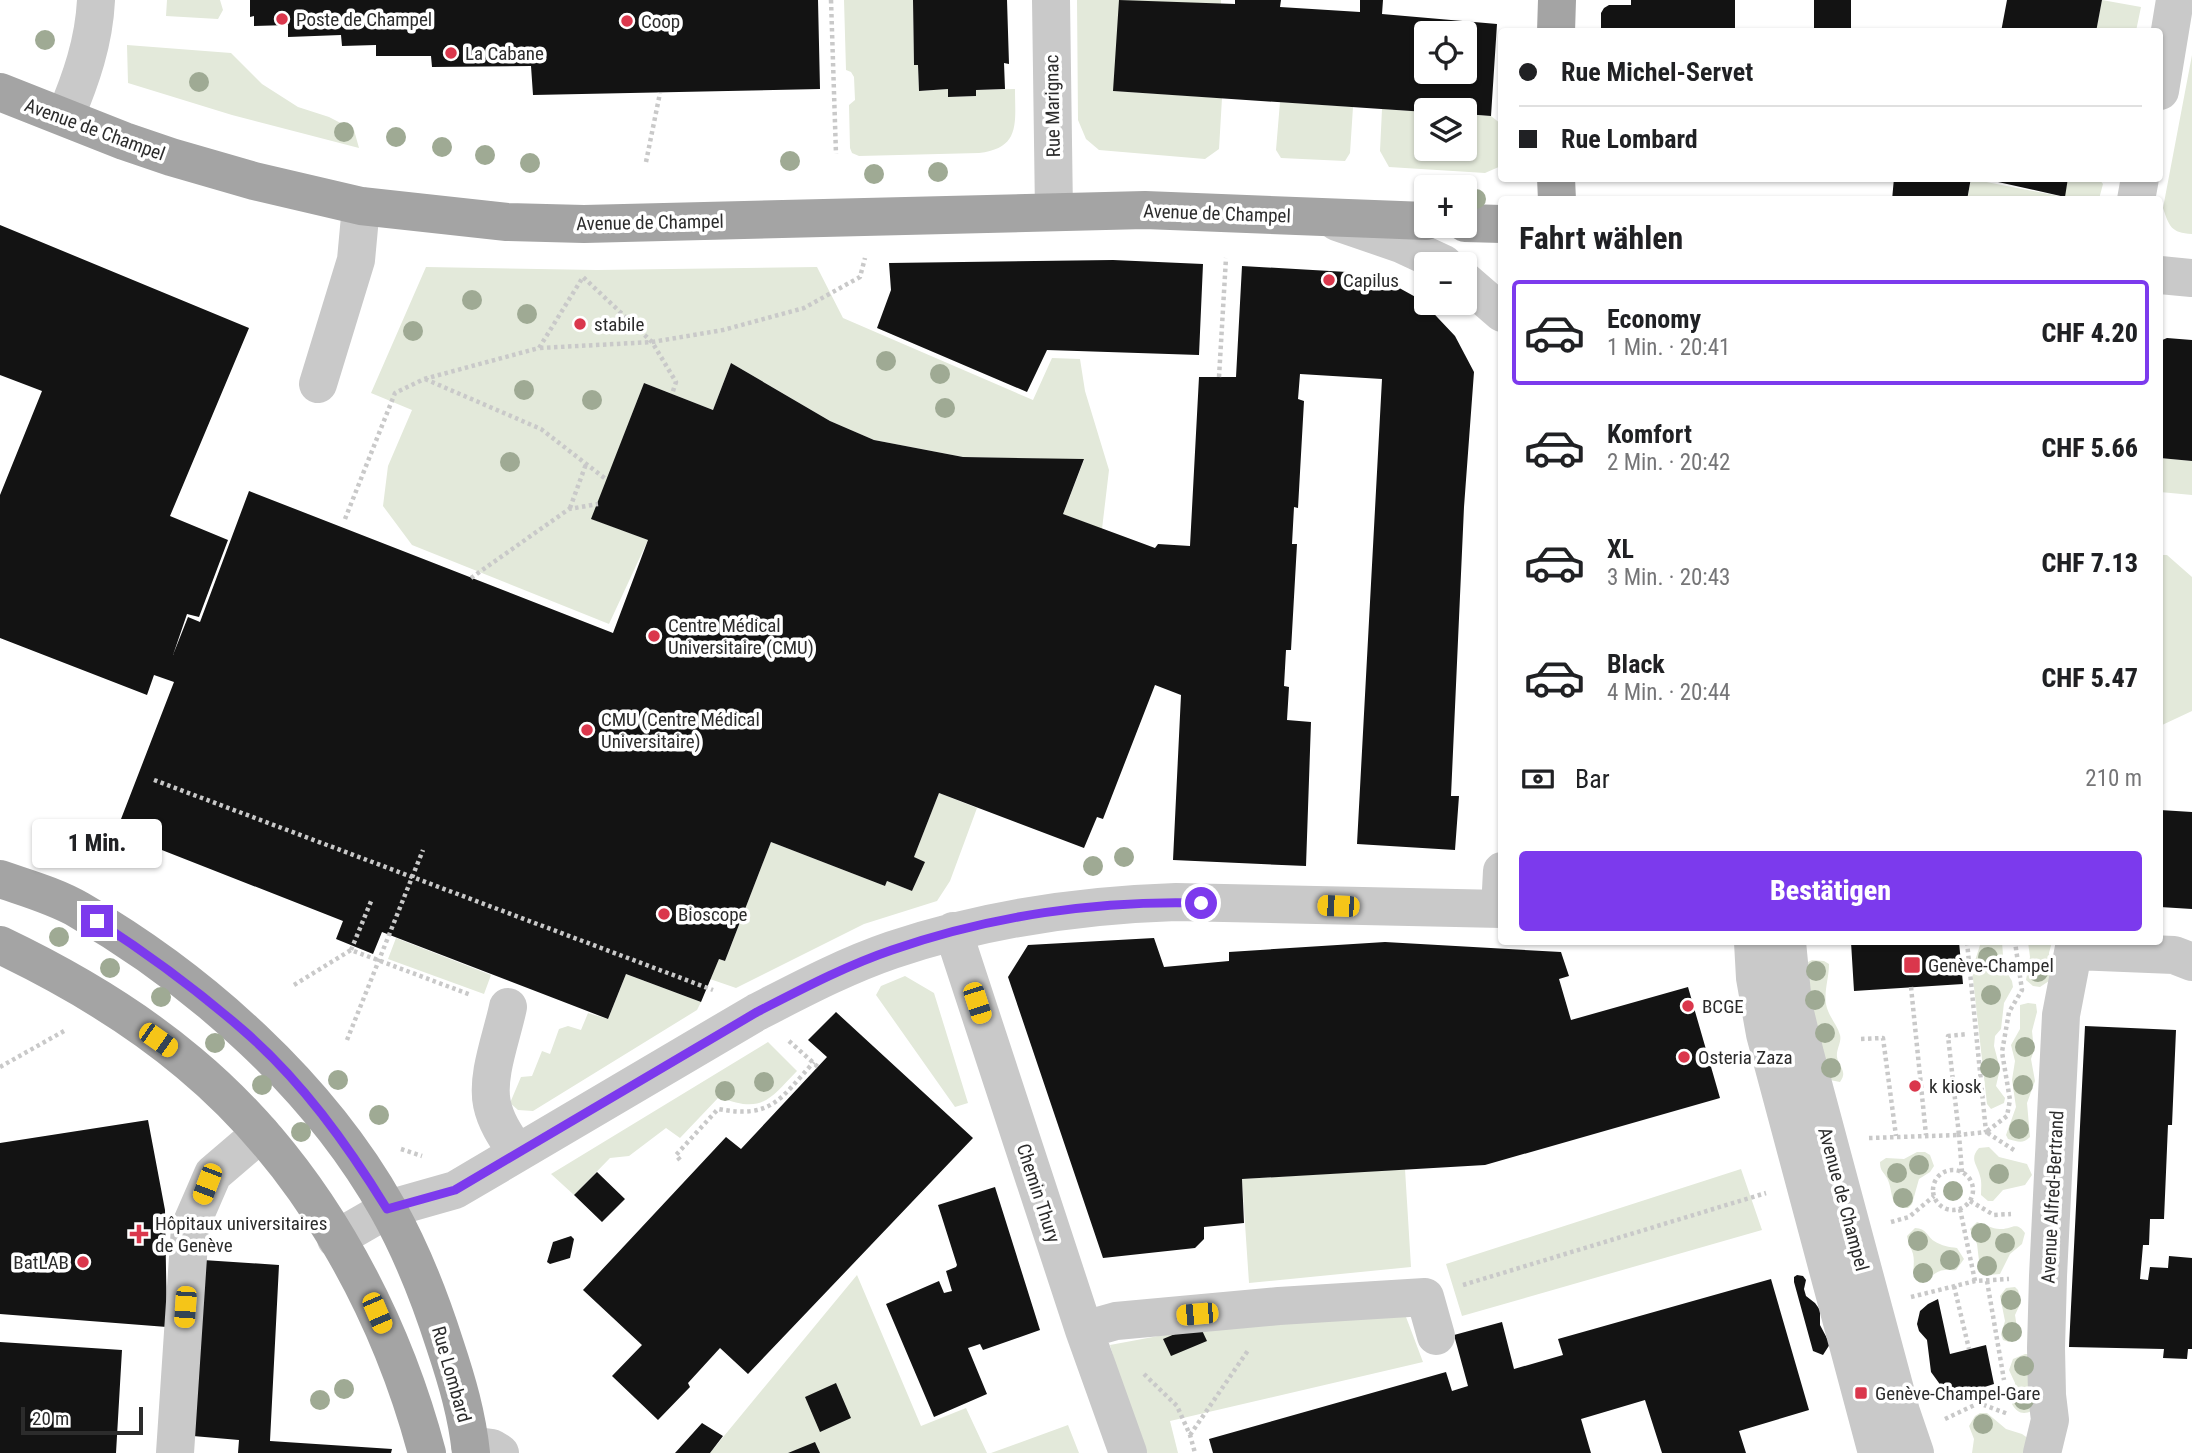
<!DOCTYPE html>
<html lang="de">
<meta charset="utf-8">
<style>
:root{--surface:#fff;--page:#f2f2f2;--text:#202124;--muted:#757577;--line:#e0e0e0;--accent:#7c3aed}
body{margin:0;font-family:"Roboto Condensed",sans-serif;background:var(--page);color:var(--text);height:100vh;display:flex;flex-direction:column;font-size:26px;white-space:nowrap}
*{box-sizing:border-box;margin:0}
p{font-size:23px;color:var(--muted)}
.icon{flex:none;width:38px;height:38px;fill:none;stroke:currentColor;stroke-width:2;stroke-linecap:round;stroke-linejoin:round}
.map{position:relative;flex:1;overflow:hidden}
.sheet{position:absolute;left:1498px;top:196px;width:665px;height:749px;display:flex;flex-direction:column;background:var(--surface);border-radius:7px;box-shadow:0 2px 5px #0004}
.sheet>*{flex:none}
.top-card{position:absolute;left:1498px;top:28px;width:665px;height:154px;border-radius:7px;box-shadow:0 2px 5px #0004;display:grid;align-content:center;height:154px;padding:0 21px;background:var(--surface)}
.fabs{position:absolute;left:1414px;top:21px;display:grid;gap:14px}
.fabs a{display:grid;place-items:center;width:63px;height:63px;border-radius:7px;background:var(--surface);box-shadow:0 2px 5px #0004;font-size:35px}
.scale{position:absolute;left:21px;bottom:18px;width:122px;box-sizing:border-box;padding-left:7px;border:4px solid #2c2c2c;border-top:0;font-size:19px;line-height:24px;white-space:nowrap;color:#2c2c2c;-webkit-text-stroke:5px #fff;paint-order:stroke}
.end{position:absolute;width:32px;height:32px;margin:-16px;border:9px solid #7c3aed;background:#fff;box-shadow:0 0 0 4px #fff}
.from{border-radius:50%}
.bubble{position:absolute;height:49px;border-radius:7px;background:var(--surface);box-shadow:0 2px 5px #0004;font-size:23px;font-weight:800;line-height:49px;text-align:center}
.car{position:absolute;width:21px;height:42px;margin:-21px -10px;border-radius:9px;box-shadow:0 0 5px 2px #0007;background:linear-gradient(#f5c518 24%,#345 0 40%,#f5c518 0 76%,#345 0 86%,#f5c518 0)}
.top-card b{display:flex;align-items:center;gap:24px;height:66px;font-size:26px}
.top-card b+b{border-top:2px solid var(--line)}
.top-card i{width:18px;height:18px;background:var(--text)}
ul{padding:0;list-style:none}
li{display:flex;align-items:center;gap:21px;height:105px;margin:0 14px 10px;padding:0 7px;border:4px solid transparent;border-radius:7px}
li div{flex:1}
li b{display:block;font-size:26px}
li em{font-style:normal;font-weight:800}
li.selected{border-color:var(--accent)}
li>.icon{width:63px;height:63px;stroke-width:1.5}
h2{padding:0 21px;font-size:32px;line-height:84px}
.pay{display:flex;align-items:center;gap:18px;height:77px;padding:0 21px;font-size:26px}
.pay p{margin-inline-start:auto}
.button{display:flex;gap:14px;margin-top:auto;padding:14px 21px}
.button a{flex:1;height:80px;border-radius:7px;background:var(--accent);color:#fff;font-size:28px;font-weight:800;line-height:80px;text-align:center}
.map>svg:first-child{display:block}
</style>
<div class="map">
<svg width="2192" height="1453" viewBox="0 0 2192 1453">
<rect width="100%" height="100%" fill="#fff"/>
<path fill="#e3e9da" d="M167,0H220L223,10L218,19L166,16Z
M844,0H913L914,65H918L919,91L948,89L949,97L976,96V90L1015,89C1015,123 1021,148 979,153L859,156L852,153L850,148L849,105L855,100L854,77L851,72L846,70Z
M1077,0H1221V4L1113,91L1222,98L1219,149L1205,159L1099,150L1086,139L1078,120Z
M2102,0L2141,7L2136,31H2096Z
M127,45L231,53L262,84L298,107L329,117L354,130L359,148L232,115L128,83Z
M2192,55V234C2171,233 2169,226 2163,208Z
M1280,102L1353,107L1350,153L1345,161L1281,158L1276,150Z
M1382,109L1426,112V149H1465V114L1491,116L1501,124V166L1485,173L1389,167L1380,151Z
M1971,179L2064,197L2068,179H2099L2103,184L2099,199L1967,200Z
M426,267L597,270L817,267L843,318L1033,400L1052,358L1080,359L1085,391L1109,470L1102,529L1063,514L1084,460L963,457L874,440L830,421L731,363L713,410L644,383L592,519L648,540L609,624L412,545L383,506L388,466L412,410L371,393Z
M2160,458L2192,461V495L2160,492Z
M2160,555H2167L2192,577V711L2160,726Z
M939,793L977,808L950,881L937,901L864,924L736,988L710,979L719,959L725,961L771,842L885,886L887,881L912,891L924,862L914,857Z
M396,938L491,975L484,994L388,959Z
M1981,942H2002L2004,968L2012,981L2013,987L2004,1003L2001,1029L1995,1036L1994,1046L2000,1069L1996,1086L2005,1098L2004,1103L1991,1109L1987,1104L1972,970Z
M2028,942H2052L2049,953L2052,979L2040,987L2033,986L2026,980L2030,957Z
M1812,960L1824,961L1829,964C1829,978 1824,990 1826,1004C1828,1016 1837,1024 1840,1035C1842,1042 1836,1049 1837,1057C1839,1068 1848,1071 1840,1082L1830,1080L1813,1035L1808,962Z
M626,974L701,1002L697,1010L533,1111L518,1110L510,1103L521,1077L532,1076L542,1051L550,1054L559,1029L568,1026L581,1030L588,1013L608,1019Z
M905,976L934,993L968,1103L955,1107L876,995L881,986Z
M2028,1003L2036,1004L2037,1012L2032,1031L2034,1050L2031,1059L2035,1081L2027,1103L2030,1137C2022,1145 2017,1141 2008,1139L2006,1135L2016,1107L2012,1080L2015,1061L2011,1045L2020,1029V1005Z
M768,1042L797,1071C769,1100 762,1114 719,1097L680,1138L666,1128L629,1156L610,1158L574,1195L551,1174Z
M1989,1147L1999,1157L2027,1164L2032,1175L2025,1185L2003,1190L1993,1201H1988L1981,1195C1981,1188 1982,1182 1980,1176C1977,1164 1969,1159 1979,1148Z
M1917,1152H1925L1930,1155L1934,1166L1930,1172L1919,1179L1912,1204L1908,1208C1888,1209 1894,1191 1887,1178C1883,1171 1880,1171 1880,1162L1886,1158L1904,1159Z
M1405,1169L1411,1267L1249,1283L1242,1179Z
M1741,1169L1762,1230L1462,1316L1446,1264Z
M1977,1222C1984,1224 1992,1229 2000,1229C2011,1230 2016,1220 2025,1233L2022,1244L2010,1254L2000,1274L1988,1275L1980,1269L1977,1244L1970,1229Z
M1915,1228C1927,1229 1926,1235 1934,1241C1942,1246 1949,1247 1957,1248L1964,1259L1956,1270C1953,1271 1949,1269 1945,1270C1935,1270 1929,1281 1920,1283C1909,1275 1916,1266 1913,1254C1911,1247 1908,1243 1907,1236Z
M857,1275L921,1426L966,1408L987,1453H710Z
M2015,1287L2018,1290L2021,1302L2015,1315L2018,1334L2015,1339L2009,1342L2003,1340L2001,1334L2005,1321L2000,1296L2006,1288Z
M1403,1309L1423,1362L1170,1421L1178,1453H1141L1110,1345L1239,1321Z
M2025,1354H2031L2032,1411C2023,1415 2017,1413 2012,1404L2015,1383L2009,1370L2013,1359Z
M1980,1413H1987L2006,1429L2022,1434L2032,1441L2027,1453H1972L1974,1439L1969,1426L1975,1416Z
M1068,1425L1079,1453H991Z"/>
<path fill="#131313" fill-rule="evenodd" d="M250,0H818L820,89L533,95L531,66L432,67L431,56H376V45L342,46L341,35L288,37V25L254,26V16L250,17Z
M913,0H1007L1009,64L1004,63L1005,89L976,90V96L948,97V89L919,91L918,65H914Z
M1119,0L1235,4V0H1281L1280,7L1360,12V0H1383L1382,14L1497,24L1491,116L1465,114V110L1426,112L1113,91ZM1426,33H1465V72H1426Z
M1631,0H1735V32H1601V13L1604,8L1609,5H1631Z
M1814,0H1851V32H1814Z
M2007,0H2102L2096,32H2001Z
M1894,178H1971L1967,200H1892Z
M1980,178H2068L2065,197Z
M0,225L249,328L170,516L228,540L199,617L187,614L173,655L188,617L200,622L249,491L613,633L648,540L591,519L644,383L713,410L731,363L830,421L874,440L963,457L1084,459L1063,514L1155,548L1158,544L1190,546L1199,377H1236L1242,266L1347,272L1346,278L1354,279L1356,274L1383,279L1421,300L1455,336L1474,372L1464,507L1451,796H1459L1455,850L1357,844L1382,379L1300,374L1298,399L1304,401L1298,508L1294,507L1292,544H1297L1291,650H1286L1284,686L1289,687L1287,720L1311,722L1306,866L1173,860L1181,695L1155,685L1103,819L1097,817L1084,848L939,793L914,857L925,862L912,891L887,881L885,886L771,842L725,961L719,959L701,1002L626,974L608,1019L382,932L373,954L336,939L343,921L116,832L174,682L154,675L147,695L0,638V495L42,391L0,375Z
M1113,260L1203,264L1199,355L1047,350L1027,392L877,328L891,290L889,263Z
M2167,338L2192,340V461L2160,458V341Z
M2160,810L2192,812V909L2160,907Z
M1154,938L1164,967L1229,961V952L1385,942L1561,952L1569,976L1559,979L1571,1020L1688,987L1720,1098L1485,1165L1242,1179L1244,1223L1204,1227V1239L1195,1248L1103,1258L1008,977L1028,945Z
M1851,942H1959L1963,984L1854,991Z
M836,1012L973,1138L748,1374L720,1348L688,1383L690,1387L658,1420L612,1376L642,1345L583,1290L726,1137L741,1149L827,1057L808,1040Z
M2085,1026L2176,1030L2172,1125H2168L2164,1219H2150L2149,1245H2143L2140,1279L2148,1280L2150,1267L2168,1268L2169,1256L2192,1258V1349H2188L2187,1359L2163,1358L2164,1349L2069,1347Z
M148,1120L165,1210L167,1327L0,1314V1143Z
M597,1172L625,1199L602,1222L574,1195Z
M995,1187L1040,1330L983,1350L980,1344L968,1348L987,1394L934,1417L886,1304L939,1281L944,1293L952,1291L946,1271L956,1267L957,1265L938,1205Z
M571,1236L574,1239L570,1258L550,1264L547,1262L553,1242Z
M203,1260L279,1265L270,1441L392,1449L391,1453H238L239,1440L193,1436Z
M1797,1275L1803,1276L1806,1280L1804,1289L1806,1296L1815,1303L1820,1310V1325L1830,1344L1823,1355L1813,1351L1794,1282V1277Z
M1771,1279L1809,1410L1739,1431L1746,1453H1662L1645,1400L1581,1419L1591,1453H1213L1209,1439L1446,1372L1452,1391L1468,1386L1454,1335L1502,1322L1514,1369L1563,1355L1558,1339Z
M1938,1299L1950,1354L1986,1345L1994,1384L1959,1395L1958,1401L1953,1403L1945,1399L1939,1383L1931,1372L1927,1340L1919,1331L1917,1324L1920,1311L1928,1304Z
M1199,1324L1207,1341L1171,1356L1163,1339Z
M0,1342L122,1350L116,1453H0Z
M836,1383L851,1418L820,1432L805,1397Z
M702,1423L723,1436L710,1453H675Z
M815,1442L820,1453H788Z"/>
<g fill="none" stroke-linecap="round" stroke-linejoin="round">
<path stroke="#c9c9c9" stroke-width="4.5" stroke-dasharray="3.5 3.5" stroke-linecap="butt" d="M831,0L836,154
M646,162L660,93
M540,348L652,342L723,330L804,308L860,277L865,258
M1219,377L1226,258
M425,379L541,429L607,480
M570,508L586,464
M345,519L395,393L424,379L539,348L583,277L652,342L676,382L672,394
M471,578L569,509L598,504
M154,780L713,990
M351,950L372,899
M294,985L351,950L471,995
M1911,987L1926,1135
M1861,1039L1883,1038L1896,1136
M347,1040L423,850
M789,1041L818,1067
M0,1067L64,1031
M1869,1138L1959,1135L1948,1036L1968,1034
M401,1149L422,1156
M2014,1150L1986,1132L2007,1116L2010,1100L2002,1052L2009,1012L2022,990L2015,942
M680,1160L676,1155L718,1109C772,1119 780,1099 814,1062
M1933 1190a20 20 0 1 1 40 0a20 20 0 1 1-40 0Z
M1962,1172L1959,1135L1986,1132L1967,942
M1970,1201L1994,1215L2011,1214
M1960,1209L1975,1281
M1891,1222L1909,1217L1934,1196
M1987,1281L2004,1380
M1463,1285L1766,1193
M1954,1286L1969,1349
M1911,1297L1975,1281L2009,1279
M1144,1374L1177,1406L1190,1435L1195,1453
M1945,1419L1979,1403L2008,1414
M1190,1435L1249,1349"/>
<path stroke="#c9c9c9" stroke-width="38" d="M1051,0L1054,212
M2160,91L2175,0
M65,117C81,79 94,42 96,0
M2136,200L2140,178
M1337,222L1401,244L1444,264
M2160,275L2192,278
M1465,281L1502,313
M318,384L356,260L361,206
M1500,909L1502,871
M953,931L1084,1330L1128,1453
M1753,942L1755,978L1765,1034L1877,1453
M1787,942L1793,1004L1805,1054L1901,1412L1915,1453
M2075,951L2174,955L2192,962
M508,1007C502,1036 486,1076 492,1104C496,1123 507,1138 517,1153
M336,1239L388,1209L455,1190L757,1012C800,990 845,966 892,950C984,919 1080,905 1176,902L1502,909
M1084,1330L1116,1321L1279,1306L1425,1297L1436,1336
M470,1445L492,1448L500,1453
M175,1453L190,1227L213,1174L261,1133
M2042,1453L2050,1420L2047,1395L2046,1348L2048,1276L2061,1015L2075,942"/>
<path stroke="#a4a4a4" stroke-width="38" d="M1556,32L1557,0
M0,92L124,141L171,157L254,181L361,206L507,222L584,224L1145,210L1426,221
M1556,178L1557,200
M1465,223L1502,224
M0,879C26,888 55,896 79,910C200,980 319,1086 388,1209C412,1252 430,1298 445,1345C457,1381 467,1415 471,1453
M0,945C67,977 132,1015 189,1063C308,1162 388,1306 427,1453"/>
</g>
<g fill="#9faa94">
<circle cx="45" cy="40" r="10"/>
<circle cx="199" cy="82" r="10"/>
<circle cx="344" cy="132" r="10"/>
<circle cx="396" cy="137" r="10"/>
<circle cx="442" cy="147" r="10"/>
<circle cx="485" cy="155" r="10"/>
<circle cx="790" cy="161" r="10"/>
<circle cx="530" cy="163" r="10"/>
<circle cx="938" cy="172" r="10"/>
<circle cx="874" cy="174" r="10"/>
<circle cx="1476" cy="199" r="10"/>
<circle cx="472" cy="300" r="10"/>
<circle cx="527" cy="314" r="10"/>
<circle cx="413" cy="331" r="10"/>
<circle cx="886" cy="361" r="10"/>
<circle cx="940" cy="374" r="10"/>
<circle cx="524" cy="390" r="10"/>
<circle cx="592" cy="400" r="10"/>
<circle cx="945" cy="408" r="10"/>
<circle cx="510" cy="462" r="10"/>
<circle cx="1124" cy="857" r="10"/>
<circle cx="1093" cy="866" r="10"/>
<circle cx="59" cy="937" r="10"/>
<circle cx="1988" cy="957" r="10"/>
<circle cx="110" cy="968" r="10"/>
<circle cx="1816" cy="971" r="10"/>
<circle cx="2038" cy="972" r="10"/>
<circle cx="1991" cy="995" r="10"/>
<circle cx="161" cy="997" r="10"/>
<circle cx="1815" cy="1000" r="10"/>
<circle cx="1825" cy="1033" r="10"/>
<circle cx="215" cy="1043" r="10"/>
<circle cx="2025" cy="1047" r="10"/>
<circle cx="1831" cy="1068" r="10"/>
<circle cx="1990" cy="1068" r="10"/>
<circle cx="338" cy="1080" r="10"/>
<circle cx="764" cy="1082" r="10"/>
<circle cx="262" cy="1085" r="10"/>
<circle cx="2023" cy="1085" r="10"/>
<circle cx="725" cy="1091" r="10"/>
<circle cx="379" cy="1115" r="10"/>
<circle cx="2019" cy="1129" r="10"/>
<circle cx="301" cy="1132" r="10"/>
<circle cx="1919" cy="1165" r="10"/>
<circle cx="1897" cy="1173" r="10"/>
<circle cx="1999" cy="1174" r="10"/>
<circle cx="1953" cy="1191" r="10"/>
<circle cx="1903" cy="1198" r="10"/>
<circle cx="1981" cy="1233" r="10"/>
<circle cx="1918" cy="1241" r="10"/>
<circle cx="2005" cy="1243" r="10"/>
<circle cx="1950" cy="1260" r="10"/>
<circle cx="1987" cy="1266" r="10"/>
<circle cx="1923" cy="1273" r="10"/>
<circle cx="2011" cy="1300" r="10"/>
<circle cx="2012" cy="1332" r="10"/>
<circle cx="2024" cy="1366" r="10"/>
<circle cx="344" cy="1389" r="10"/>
<circle cx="320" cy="1400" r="10"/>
<circle cx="2024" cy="1400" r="10"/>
<circle cx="1983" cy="1424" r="10"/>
</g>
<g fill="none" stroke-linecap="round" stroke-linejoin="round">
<path stroke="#7c3aed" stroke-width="9" d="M97,921C148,954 197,990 243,1030C301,1080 347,1144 387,1209L455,1190L757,1012C800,990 845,966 892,950C990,916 1097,900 1201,903"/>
</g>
<g fill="#da374c" stroke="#fff" stroke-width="2.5">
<circle cx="282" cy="19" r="7"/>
<circle cx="627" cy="21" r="7"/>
<circle cx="451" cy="53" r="7"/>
<circle cx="1329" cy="280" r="7"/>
<circle cx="580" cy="324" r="7"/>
<circle cx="654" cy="636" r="7"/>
<circle cx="587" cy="730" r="7"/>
<circle cx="664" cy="914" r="7"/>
<rect x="1903" y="956" width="18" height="18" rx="3.5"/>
<circle cx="1688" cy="1006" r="7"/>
<circle cx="1684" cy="1057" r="7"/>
<circle cx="1915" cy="1086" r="7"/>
<path d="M135.5 1223.5h7v7h7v7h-7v7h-7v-7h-7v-7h7z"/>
<circle cx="83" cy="1262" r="7"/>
<rect x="1854" y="1386" width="14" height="14" rx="3.5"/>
</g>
<g text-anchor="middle" stroke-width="7" stroke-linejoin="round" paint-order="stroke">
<g font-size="19" fill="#2c2c2c" stroke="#fff" text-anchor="start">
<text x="296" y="26">Poste de Champel</text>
<text x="641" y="28">Coop</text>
<text x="465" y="60">La Cabane</text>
<text x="1343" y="287">Capilus</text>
<text x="594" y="331">stabile</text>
<text x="668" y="632">Centre Médical<tspan x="668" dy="22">Universitaire (CMU)</tspan></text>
<text x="601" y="726">CMU (Centre Médical<tspan x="601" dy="22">Universitaire)</tspan></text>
<text x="678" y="921">Bioscope</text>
<text x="1928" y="972">Genève-Champel</text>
<text x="1702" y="1013">BCGE</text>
<text x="1698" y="1064">Osteria Zaza</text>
<text x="1929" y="1093">k kiosk</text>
<text x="155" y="1230">Hôpitaux universitaires<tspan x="155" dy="22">de Genève</tspan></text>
<text x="69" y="1269" text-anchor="end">BatLAB</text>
<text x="1875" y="1400">Genève-Champel-Gare</text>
</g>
<g font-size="19" fill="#2c2c2c" stroke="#fff">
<text transform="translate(1052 106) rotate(-91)" y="7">Rue Marignac</text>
<text transform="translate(95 129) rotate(20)" y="7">Avenue de Champel</text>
<text transform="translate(1217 213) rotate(2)" y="7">Avenue de Champel</text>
<text transform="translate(650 222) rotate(-1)" y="7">Avenue de Champel</text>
<text transform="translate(1039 1193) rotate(72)" y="7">Chemin Thury</text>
<text transform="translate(2052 1197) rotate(-87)" y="7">Avenue Alfred-Bertrand</text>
<text transform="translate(1844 1199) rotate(75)" y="7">Avenue de Champel</text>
<text transform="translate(452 1374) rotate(74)" y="7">Rue Lombard</text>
</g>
</g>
</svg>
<div class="fabs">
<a><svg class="icon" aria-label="locate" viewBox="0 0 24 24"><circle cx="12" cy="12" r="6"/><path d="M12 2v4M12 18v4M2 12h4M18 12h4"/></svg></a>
<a><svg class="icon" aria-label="layers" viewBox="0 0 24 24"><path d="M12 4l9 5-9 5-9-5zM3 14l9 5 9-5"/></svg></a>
<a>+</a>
<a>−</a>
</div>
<div class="scale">20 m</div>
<i class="end from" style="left:1201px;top:903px"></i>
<i class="end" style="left:97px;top:921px"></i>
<div class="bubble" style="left:32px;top:819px;width:130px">1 Min.</div>
<i class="car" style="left:1338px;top:906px;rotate:272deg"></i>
<i class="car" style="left:977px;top:1003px;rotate:162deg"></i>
<i class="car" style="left:158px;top:1040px;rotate:125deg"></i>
<i class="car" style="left:207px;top:1184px;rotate:201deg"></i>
<i class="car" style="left:185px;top:1307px;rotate:184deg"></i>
<i class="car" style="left:377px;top:1313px;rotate:157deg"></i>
<i class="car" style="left:1197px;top:1314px;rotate:265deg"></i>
<div class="top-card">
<b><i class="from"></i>Rue Michel-Servet</b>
<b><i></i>Rue Lombard</b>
</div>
<section class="sheet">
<h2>Fahrt wählen</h2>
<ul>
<li class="selected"><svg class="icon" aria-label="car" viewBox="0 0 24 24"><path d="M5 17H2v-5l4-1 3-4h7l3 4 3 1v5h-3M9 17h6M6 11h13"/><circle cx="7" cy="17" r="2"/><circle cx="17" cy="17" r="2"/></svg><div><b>Economy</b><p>1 Min. · 20:41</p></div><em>CHF 4.20</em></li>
<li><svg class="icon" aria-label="car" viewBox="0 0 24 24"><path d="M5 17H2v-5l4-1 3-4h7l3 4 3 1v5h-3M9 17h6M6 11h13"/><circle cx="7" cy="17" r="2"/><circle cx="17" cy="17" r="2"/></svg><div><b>Komfort</b><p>2 Min. · 20:42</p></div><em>CHF 5.66</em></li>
<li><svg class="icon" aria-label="car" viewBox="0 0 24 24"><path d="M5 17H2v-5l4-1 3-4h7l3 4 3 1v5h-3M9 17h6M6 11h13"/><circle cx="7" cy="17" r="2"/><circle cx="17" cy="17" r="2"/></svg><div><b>XL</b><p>3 Min. · 20:43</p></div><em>CHF 7.13</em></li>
<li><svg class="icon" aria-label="car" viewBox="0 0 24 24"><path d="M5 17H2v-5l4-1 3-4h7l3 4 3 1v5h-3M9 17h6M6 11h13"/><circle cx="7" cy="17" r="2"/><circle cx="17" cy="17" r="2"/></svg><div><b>Black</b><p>4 Min. · 20:44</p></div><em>CHF 5.47</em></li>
</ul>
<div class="pay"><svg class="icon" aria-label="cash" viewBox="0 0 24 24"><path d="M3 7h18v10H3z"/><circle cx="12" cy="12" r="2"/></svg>Bar<p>210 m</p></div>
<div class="button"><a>Bestätigen</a></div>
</section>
</div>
